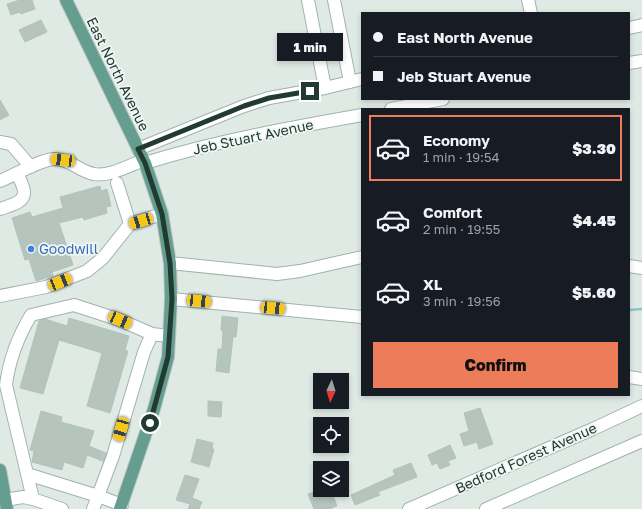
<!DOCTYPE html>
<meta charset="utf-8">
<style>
:root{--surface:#171b24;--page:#242831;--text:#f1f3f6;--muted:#9ea1a6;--line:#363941;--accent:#ed7c5a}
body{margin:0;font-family:"Golos Text",sans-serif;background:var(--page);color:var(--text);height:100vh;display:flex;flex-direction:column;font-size:15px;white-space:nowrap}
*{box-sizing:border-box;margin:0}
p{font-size:13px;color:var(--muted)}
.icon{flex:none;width:22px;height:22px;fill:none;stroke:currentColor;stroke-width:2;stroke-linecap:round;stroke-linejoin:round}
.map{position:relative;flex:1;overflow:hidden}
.details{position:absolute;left:361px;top:108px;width:269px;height:288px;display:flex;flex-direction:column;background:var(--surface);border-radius:0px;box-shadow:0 2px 6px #0003}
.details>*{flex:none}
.top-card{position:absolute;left:361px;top:12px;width:269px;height:88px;border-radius:0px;box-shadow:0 2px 6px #0003;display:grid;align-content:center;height:88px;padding:0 12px;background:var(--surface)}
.needle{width:26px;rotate:184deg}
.controls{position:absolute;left:313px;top:373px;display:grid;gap:8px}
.controls a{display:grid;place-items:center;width:36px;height:36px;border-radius:0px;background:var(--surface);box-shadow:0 2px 6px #0003;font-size:20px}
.end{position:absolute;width:18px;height:18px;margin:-9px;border:5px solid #213a32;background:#fff;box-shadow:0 0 0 2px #fff}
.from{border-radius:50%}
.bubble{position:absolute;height:28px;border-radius:0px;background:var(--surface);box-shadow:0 2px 6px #0003;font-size:13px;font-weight:800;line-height:28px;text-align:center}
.car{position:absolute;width:12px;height:24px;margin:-12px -6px;border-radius:5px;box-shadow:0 0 3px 1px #0007;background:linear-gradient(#f5c518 24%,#345 0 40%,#f5c518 0 76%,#345 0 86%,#f5c518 0)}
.top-card b{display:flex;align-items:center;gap:14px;height:38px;font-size:15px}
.top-card b+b{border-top:1px solid var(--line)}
.top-card i{width:10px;height:10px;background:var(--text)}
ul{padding:7px 0 0;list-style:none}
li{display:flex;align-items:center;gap:12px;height:66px;margin:0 8px 6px;padding:0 4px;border:2px solid transparent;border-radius:0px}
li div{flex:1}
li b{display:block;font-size:15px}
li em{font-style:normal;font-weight:800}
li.selected{border-color:var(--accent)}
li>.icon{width:36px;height:36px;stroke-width:1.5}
.action{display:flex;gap:8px;margin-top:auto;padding:8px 12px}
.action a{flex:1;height:46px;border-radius:0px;background:var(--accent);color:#111;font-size:16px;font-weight:800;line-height:46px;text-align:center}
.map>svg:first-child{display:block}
</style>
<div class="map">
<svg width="642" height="509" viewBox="0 0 642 509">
<rect width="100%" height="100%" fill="#dfeae5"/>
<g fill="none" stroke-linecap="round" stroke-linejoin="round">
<path stroke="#89c4ce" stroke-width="2.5" d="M629,310L642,309"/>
</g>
<path fill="#b5c5be" stroke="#b2c3bc" d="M20,0H32L35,9L21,14L20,12L11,15L7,4Z
M41,20L47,32L25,42L19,30Z
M0,100L9,115L0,120Z
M100,186L101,191L107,189L111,206L106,207L107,213L84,220L83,217L59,223L73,265L52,272L53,276L36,281L29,259L25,260L12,218L30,212L32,217L63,208L60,197Z
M222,316L238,318L236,337H233L229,373L216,371L218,349H222L223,331L221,330Z
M69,318L129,336L125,350L128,351L110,413L87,406L102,353L59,340L43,394L20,388L39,321L45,319L67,326Z
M208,401L222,402L221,417L208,416Z
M480,408L493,444L479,449L477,442L464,446L460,434L469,431L464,413Z
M41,411L62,417L61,422L94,431L89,446L106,453L103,461L87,455L83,468L64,462L62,470L32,462L34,451L30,450Z
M197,439L213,443L212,449H214L209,467L191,462Z
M450,445L456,458L448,461L450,465L440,469L437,463L432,465L428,455Z
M411,463L417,477L378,492L380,495L355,505L351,495L395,475L393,470Z
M185,475L199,479L192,498L202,502L199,509H188L190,504L176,500Z
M320,490H322L324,496L332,493L337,506L329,509H314L308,494Z"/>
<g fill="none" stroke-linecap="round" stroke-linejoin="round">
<path stroke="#b9c7c1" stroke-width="12" stroke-dasharray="12 6" stroke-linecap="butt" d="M104,462L107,453"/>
<defs>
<path id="minor" d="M308,0L325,88
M334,0L350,82
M528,0L531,13
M629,28L642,25
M629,63L642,61
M391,109L443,99
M0,142L11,144L31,167
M138,149L244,106L269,98L325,88L362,79
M145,163C216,141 289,128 362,115
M0,181C15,175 39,160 54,159C69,158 80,172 94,174C109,177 130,165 144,160
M117,183L130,224
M0,209C8,206 25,203 24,192C24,186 19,179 18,174
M170,263L277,274L300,271L362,257
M629,266L642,268
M0,296L46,287L87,271L103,258L130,224L162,214
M171,299L362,317
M629,377L642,379
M27,474L98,496L113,456L144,352L152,334
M33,499L62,509
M5,500L23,497L33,499L6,385C9,361 19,335 31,315L74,305L120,320L152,334L169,336
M93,509L98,496L122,505
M409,509L593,429L642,406
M486,509L642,441"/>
<path id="major" d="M66,0L145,163L162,214L170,263L171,299L168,357L154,409L120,509
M0,470L7,509"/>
</defs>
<use href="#minor" stroke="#a2b2ac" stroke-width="14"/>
<use href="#major" stroke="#bcc4c2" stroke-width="14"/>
<use href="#minor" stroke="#fff" stroke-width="12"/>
<use href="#major" stroke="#659e8f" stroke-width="12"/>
</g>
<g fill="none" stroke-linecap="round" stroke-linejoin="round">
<path stroke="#213a32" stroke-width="5" d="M150,423L168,357L172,299L170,263L162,214L145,163L138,149L244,106L269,98L310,91"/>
</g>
<circle fill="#3f7fe0" stroke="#f0f7f3" stroke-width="1.5" cx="31" cy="249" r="4"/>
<g text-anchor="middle" stroke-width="3.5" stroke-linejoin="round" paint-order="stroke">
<g font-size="14" fill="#213a32" stroke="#f0f7f3">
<text transform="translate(118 74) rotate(64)" y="5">East North Avenue</text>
<text transform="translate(253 137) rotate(-12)" y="5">Jeb Stuart Avenue</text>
<text transform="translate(526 458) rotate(-24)" y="5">Bedford Forest Avenue</text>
</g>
<g font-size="14" fill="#366cbe" stroke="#f0f7f3" text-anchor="start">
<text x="39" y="254">Goodwill</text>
</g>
</g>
</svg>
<div class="controls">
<a><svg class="needle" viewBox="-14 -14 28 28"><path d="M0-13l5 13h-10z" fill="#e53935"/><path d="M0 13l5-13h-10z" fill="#9ea1a6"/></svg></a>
<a><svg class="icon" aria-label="locate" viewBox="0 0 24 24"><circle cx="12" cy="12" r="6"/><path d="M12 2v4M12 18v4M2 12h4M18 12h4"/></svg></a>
<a><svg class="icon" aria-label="layers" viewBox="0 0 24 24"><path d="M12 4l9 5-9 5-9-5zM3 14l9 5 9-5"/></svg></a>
</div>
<i class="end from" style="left:150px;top:423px"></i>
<i class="end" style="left:310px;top:91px"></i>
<div class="bubble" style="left:277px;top:33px;width:66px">1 min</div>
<i class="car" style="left:63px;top:160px;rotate:277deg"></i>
<i class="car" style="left:141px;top:221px;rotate:253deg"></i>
<i class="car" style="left:60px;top:282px;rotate:68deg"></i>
<i class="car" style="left:199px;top:301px;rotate:95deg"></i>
<i class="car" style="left:273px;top:308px;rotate:95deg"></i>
<i class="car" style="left:120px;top:320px;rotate:113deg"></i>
<i class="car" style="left:121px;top:429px;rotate:196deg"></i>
<div class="top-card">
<b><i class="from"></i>East North Avenue</b>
<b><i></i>Jeb Stuart Avenue</b>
</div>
<section class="details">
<ul>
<li class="selected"><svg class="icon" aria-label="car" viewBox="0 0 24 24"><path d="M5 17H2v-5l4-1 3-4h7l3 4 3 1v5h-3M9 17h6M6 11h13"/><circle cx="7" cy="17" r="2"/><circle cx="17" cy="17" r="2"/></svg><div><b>Economy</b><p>1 min · 19:54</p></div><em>$3.30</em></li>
<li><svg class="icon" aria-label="car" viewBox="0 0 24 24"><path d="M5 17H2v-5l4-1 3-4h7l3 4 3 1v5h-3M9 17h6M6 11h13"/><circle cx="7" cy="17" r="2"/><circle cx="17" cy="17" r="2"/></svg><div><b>Comfort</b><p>2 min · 19:55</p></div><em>$4.45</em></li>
<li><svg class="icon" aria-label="car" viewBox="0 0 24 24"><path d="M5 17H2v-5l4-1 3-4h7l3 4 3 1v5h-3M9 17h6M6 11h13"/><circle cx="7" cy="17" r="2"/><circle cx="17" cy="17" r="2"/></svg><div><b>XL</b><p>3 min · 19:56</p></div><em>$5.60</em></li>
</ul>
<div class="action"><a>Confirm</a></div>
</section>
</div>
